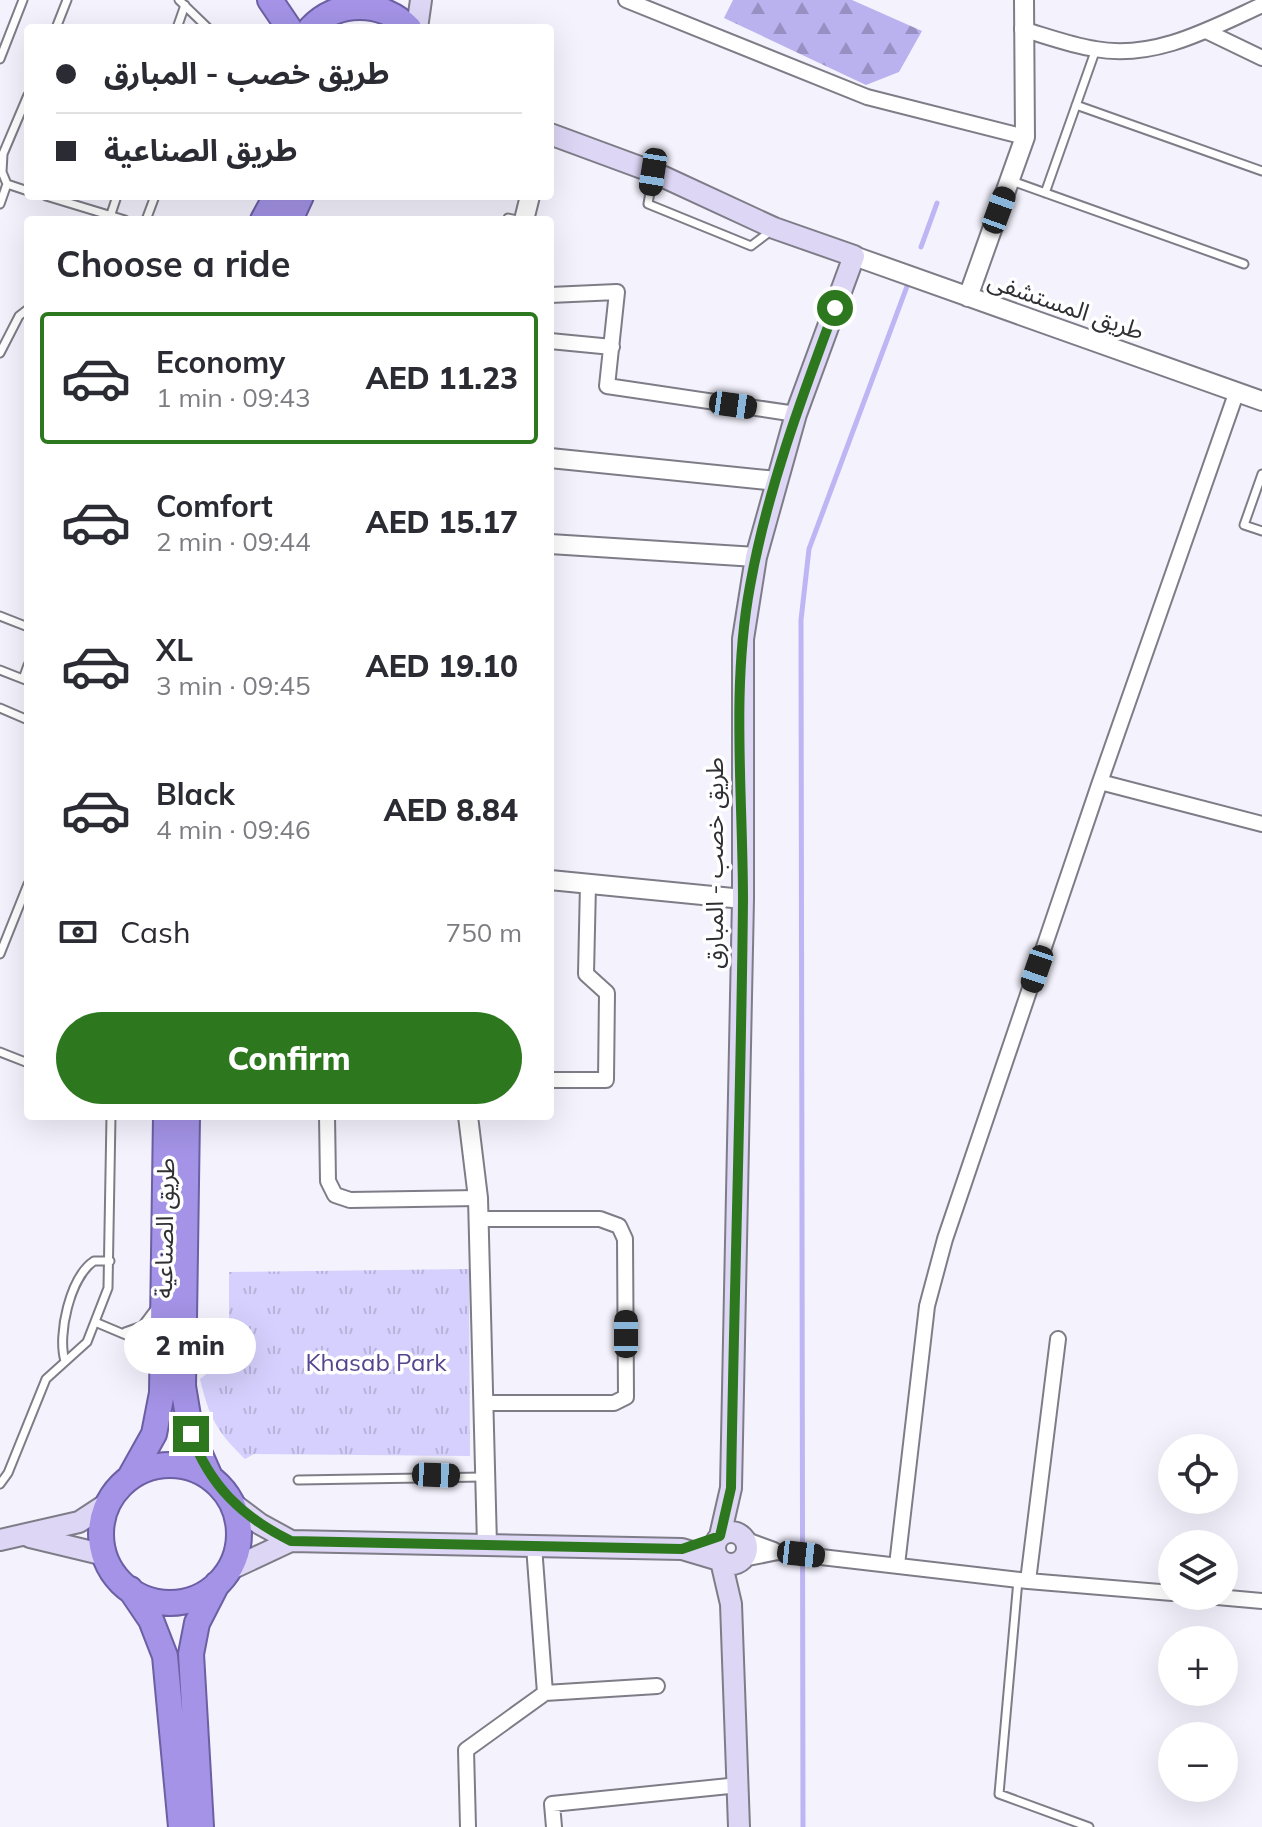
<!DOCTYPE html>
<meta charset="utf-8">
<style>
:root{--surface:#fff;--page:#f7f7f7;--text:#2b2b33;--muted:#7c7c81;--line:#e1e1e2;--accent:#2d781e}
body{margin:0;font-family:Mulish,"Noto Sans Arabic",sans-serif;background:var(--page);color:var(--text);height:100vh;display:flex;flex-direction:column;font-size:30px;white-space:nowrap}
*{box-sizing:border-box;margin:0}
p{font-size:26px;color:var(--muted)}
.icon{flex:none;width:44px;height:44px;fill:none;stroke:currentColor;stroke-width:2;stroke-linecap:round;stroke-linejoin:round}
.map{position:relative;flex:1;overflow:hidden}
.panel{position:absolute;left:24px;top:216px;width:530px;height:904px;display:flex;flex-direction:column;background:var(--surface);border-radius:8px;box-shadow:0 8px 32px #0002}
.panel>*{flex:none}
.top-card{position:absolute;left:24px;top:24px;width:530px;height:176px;border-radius:8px;box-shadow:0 8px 32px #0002;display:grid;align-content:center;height:176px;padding:0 32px;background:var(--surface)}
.fabs{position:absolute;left:1158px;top:1434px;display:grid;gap:16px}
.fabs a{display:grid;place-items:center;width:80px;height:80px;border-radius:50%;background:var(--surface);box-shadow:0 8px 32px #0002;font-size:40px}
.end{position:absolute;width:36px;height:36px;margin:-18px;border:10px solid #2d781e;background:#fff;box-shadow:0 0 0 4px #fff}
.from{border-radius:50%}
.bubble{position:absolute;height:56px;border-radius:28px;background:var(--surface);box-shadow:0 8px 32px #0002;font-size:26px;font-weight:800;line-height:56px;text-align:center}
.car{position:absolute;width:24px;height:48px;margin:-24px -12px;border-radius:10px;box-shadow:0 0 6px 2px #0007;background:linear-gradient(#222 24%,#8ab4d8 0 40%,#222 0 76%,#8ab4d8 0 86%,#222 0)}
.top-card b{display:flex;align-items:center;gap:28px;height:76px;font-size:30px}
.top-card b+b{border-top:2px solid var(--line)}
.top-card i{width:20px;height:20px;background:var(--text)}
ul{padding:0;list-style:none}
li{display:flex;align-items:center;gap:24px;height:132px;margin:0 16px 12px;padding:0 16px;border:4px solid transparent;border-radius:8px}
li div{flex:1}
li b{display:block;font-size:30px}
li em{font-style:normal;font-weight:800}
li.on{border-color:var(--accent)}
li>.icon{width:72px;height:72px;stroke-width:1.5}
h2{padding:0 32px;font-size:36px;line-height:96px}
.pay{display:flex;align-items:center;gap:20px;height:88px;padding:0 32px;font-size:30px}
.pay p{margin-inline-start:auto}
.button{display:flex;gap:16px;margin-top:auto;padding:16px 32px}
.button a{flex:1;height:92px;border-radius:48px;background:var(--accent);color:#fff;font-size:32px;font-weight:800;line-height:92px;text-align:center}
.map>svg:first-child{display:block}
</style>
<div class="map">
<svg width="1262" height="1827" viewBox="0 0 1262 1827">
<defs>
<pattern id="grass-tufts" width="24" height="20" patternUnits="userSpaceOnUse" patternTransform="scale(2)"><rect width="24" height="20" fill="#d5d0fd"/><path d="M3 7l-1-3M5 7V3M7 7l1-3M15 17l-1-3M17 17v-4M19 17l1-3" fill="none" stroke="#b7b3d9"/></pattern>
<pattern id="forest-firs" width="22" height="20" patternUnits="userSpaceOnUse" patternTransform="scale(2)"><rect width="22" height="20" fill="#bab1ef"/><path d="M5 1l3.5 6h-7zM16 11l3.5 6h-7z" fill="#9890c2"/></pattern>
</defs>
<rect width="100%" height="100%" fill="#f3f2fd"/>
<path fill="url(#grass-tufts)" d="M469,1269L470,1456L254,1454L245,1459C217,1432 209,1417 200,1379L209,1372L210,1334L229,1321V1272Z"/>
<path fill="url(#forest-firs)" d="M733,0H852L922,31L899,72L866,85L724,18Z"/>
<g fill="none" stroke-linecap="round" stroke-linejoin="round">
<path stroke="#beb5f4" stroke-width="5" d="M921,247L937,203
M803,1827L801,620L809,549L909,281"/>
<defs>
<path id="service" d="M179,0L208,28
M56,28L67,0
M177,28L185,5
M0,59L23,0
M28,95L3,154L2,172L7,184L28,191
M1076,105L1262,171
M653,174L648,204L751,246L772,230
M1012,181L1244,264
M1045,193L1096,49
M46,196L125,220
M0,204L7,184
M111,214L117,196
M508,218L517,220
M146,220L155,196
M0,353L19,316L28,309
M1262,474L1244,525L1262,531
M0,616L28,627
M0,670L28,681
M23,679L28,665
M0,708L28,720
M0,954L28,884
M0,1052L28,1063
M95,1322L133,1338L155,1362
M125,1332L142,1326L154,1310
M65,1361C57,1335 70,1277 94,1261H110
M298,1480L483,1477
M0,1484L8,1473L46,1379L87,1342L108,1288L111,1116
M1018,1580L999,1794L1089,1827"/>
<path id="minor" d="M626,0L867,97L1025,137
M1022,29C1046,36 1070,45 1095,49C1154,60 1210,29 1262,5
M1206,31L1262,58
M550,295L617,292L607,386L796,414
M550,341L612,347
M1237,391L1100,782L1262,824
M550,1080H606L607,993L586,974L588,884
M327,1116L328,1181L335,1195L350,1200L478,1198
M478,1219H600L619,1226L625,1239L626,1397L614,1403H484
M744,1539L774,1550
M534,1546L545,1693L657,1686
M743,1559L778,1552L1028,1581L1172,1593
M897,1565L927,1306L945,1239L1100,782
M1028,1581L1058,1339
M1206,1596L1262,1601
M468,1827L466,1750L545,1693
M554,1827L552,1804L739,1785"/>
<path id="tertiary" d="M524,220L530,196
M854,256L1262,401
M968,297L1025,137L1024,0
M550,458L777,481
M550,544L756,557
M550,880L743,899
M468,1116L478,1198L487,1545"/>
<path id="secondary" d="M417,28L421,0
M550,134L653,172L774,228L854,256L796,414L756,557L743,639V899L731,1488L720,1536
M232,1503L260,1524L291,1541
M715 1548a16 16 0 1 1 32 0a16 16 0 1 1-32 0Z
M30,1537L105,1555
M0,1540L79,1522L108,1503
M721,1561L731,1604L739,1827
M229,1570L291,1541L682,1549L719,1560"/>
<path id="trunk" d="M270,0L289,28
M311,28C337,0 382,0 409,28
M263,220L276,196
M290,220L301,196
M187,1116L183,1386L191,1434L210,1477
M101 1534a69 69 0 1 1 138 0a69 69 0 1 1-138 0Z
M130,1477L154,1434L162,1393L166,1116
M130,1589L151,1620L165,1656L181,1827
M201,1827L191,1654L197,1623L217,1584"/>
</defs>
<use href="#service" stroke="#7e7d87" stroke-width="11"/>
<use href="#minor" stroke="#7e7d87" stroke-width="18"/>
<use href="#tertiary" stroke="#7e7d87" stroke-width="22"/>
<use href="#secondary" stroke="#7e7d87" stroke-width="24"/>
<use href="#trunk" stroke="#6c5fa3" stroke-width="28"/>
<use href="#service" stroke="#fff" stroke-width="7"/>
<use href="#minor" stroke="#fff" stroke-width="14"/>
<use href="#tertiary" stroke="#fff" stroke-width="18"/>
<use href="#secondary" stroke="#ddd6f5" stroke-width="20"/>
<use href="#trunk" stroke="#a493e6" stroke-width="24"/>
</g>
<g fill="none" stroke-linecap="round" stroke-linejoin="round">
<path stroke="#2d781e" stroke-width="10" d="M191,1434C209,1485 242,1517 291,1541L682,1549L720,1536L731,1488C734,1293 741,1097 743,901C743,797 731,688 750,586C767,491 801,399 835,308"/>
</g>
<g text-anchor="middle" stroke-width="7" stroke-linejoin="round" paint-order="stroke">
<g font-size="24" fill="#303034" stroke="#fff">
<text transform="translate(1066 306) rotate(19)" y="8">طريق المستشفى</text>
<text transform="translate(715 863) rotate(-90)" y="8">طريق خصب - المبارق</text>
<text transform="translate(165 1228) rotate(-89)" y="8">طريق الصناعية</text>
</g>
<g font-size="24" fill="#54448e" stroke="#fff">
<text x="376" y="1371">Khasab Park</text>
</g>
</g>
</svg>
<div class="fabs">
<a><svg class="icon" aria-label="locate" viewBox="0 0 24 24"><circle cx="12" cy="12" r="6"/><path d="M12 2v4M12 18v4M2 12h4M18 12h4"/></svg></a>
<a><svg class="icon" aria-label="layers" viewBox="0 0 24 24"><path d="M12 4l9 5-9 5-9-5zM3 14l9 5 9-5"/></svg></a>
<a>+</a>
<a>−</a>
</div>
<i class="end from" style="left:835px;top:308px"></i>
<i class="end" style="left:191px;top:1434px"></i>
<div class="bubble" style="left:124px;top:1318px;width:132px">2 min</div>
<i class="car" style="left:653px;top:172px;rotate:189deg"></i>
<i class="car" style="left:999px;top:210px;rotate:20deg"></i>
<i class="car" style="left:733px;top:405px;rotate:98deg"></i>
<i class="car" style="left:1037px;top:969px;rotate:199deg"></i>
<i class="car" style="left:626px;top:1334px;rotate:0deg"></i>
<i class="car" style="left:436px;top:1475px;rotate:92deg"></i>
<i class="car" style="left:801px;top:1554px;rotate:96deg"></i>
<div class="top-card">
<b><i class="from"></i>طريق خصب - المبارق</b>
<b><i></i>طريق الصناعية</b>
</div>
<section class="panel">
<h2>Choose a ride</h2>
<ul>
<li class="on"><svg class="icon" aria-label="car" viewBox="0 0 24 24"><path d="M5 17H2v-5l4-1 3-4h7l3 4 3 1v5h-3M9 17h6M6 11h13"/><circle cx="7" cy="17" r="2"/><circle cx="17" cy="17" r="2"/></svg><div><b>Economy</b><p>1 min · 09:43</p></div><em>AED 11.23</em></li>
<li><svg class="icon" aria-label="car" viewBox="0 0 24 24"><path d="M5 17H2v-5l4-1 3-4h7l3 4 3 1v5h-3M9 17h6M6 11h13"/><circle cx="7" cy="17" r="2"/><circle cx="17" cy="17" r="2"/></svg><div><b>Comfort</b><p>2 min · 09:44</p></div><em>AED 15.17</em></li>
<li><svg class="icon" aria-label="car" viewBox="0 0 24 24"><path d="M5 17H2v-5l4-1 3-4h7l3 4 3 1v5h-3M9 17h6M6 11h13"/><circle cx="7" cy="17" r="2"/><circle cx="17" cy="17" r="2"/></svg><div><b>XL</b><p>3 min · 09:45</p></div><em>AED 19.10</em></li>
<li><svg class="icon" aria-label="car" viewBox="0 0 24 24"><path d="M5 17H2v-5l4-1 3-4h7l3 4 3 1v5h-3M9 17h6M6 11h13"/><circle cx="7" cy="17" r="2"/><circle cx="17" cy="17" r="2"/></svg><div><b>Black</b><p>4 min · 09:46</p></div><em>AED 8.84</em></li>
</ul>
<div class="pay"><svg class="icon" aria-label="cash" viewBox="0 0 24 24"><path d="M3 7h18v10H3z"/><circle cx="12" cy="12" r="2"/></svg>Cash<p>750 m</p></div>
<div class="button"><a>Confirm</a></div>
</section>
</div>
